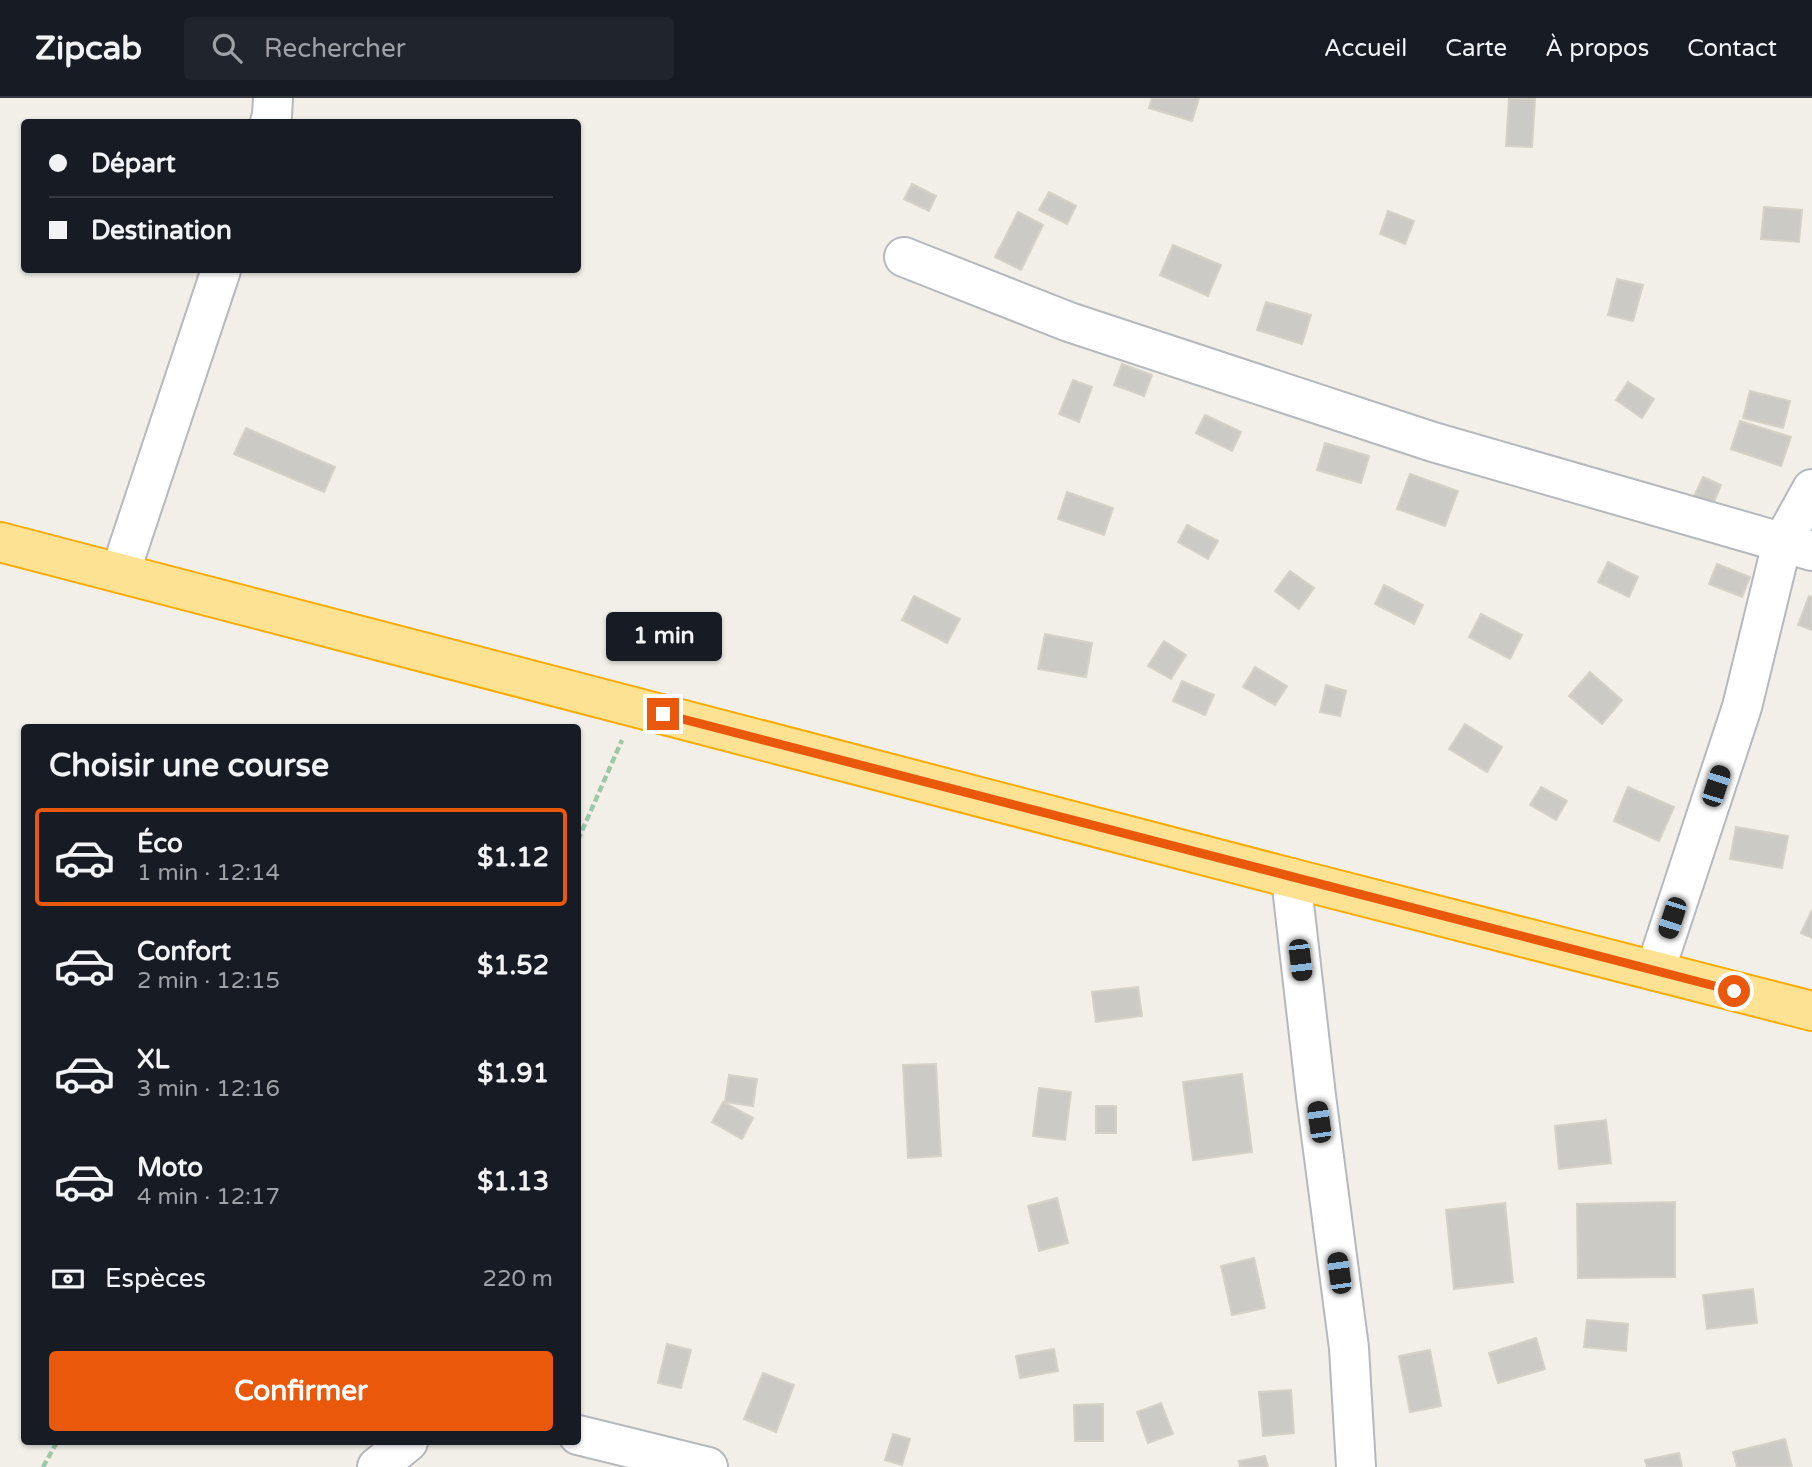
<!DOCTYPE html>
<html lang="fr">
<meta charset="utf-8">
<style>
:root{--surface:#171b24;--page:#20242c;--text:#f1f3f6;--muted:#9ea1a6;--line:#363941;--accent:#ea580c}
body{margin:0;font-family:"Varela Round",sans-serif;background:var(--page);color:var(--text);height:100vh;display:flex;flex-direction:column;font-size:26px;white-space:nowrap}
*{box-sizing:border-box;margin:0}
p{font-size:23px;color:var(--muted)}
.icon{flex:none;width:38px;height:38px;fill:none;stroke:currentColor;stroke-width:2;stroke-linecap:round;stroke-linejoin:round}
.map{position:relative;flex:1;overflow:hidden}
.drawer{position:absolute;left:21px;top:626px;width:560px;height:721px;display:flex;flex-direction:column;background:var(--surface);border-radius:7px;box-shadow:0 2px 5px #0004}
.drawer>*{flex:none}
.guide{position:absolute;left:21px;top:21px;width:560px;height:154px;border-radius:7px;box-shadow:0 2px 5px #0004;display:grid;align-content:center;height:154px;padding:0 28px;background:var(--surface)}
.end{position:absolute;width:32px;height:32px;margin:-16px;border:9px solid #ea580c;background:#fff;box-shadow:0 0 0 4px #fff}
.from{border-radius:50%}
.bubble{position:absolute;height:49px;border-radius:7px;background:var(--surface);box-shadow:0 2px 5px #0004;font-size:23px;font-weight:700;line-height:49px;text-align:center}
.car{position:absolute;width:21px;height:42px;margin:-21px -10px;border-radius:9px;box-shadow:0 0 5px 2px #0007;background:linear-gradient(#222 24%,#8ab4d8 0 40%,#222 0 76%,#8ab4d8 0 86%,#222 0)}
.guide b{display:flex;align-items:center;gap:24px;height:66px;font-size:26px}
.guide b+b{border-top:2px solid var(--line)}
.guide i{width:18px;height:18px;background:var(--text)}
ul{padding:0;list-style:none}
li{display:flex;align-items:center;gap:21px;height:98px;margin:0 14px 10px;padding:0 14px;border:4px solid transparent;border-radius:7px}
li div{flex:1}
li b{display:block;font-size:26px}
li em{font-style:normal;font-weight:700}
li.active{border-color:var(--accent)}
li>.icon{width:63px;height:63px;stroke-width:1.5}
h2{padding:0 28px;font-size:32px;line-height:84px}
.pay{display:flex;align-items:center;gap:18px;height:77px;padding:0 28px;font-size:26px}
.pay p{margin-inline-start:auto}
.button{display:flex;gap:14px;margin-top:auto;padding:14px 28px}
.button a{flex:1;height:80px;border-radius:7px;background:var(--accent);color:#fff;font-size:28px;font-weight:700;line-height:80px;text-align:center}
header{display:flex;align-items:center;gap:42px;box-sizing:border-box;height:98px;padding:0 35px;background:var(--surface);border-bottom:2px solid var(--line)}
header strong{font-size:33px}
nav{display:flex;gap:38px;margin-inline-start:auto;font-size:24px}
.search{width:490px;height:63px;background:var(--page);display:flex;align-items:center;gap:18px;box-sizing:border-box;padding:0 24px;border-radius:7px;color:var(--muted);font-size:26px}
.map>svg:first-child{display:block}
</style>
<header>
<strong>Zipcab</strong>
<div class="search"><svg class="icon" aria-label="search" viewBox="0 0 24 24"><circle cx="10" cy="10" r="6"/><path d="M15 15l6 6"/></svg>Rechercher</div>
<nav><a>Accueil</a><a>Carte</a><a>À propos</a><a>Contact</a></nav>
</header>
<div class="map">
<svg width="1812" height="1369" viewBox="0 0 1812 1369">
<rect width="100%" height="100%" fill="#f1efe8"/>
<path fill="#cccac5" stroke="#d6d1c6" stroke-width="2" d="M1152,0H1199L1192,23L1149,10Z
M1509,0L1535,1L1532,49L1506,48Z
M912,86L936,98L929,113L904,101Z
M1049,94L1076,108L1067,126L1039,112Z
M1764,109L1802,112L1799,144L1761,141Z
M1388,113L1414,123L1405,146L1380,136Z
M1018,114L1043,127L1021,172L995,159Z
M1173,147L1221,167L1208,198L1160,177Z
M1617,181L1643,187L1633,223L1608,217Z
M1266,204L1311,217L1302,246L1257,232Z
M1122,266L1152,277L1144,298L1114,287Z
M1073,282L1092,289L1079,324L1059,316Z
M1628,284L1654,301L1642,320L1616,302Z
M1750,293L1790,303L1783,330L1743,320Z
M1205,317L1241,334L1232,353L1196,335Z
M1740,323L1791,339L1781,368L1731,351Z
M246,330L335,369L324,394L234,356Z
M1325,345L1369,358L1361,385L1317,372Z
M1410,376L1458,393L1445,428L1397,411Z
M1703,379L1721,387L1711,411L1692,403Z
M1067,394L1113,410L1104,437L1058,421Z
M1187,427L1218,443L1208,461L1178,444Z
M1608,464L1638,479L1629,499L1598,484Z
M1717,466L1750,479L1742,499L1709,486Z
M1290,473L1314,490L1299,511L1275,493Z
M1384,487L1423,507L1414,526L1375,506Z
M914,498L960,521L947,545L902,522Z
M1809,498L1812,499V532L1798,527Z
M1481,516L1522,537L1510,561L1469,539Z
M1045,536L1092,545L1086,579L1038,571Z
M1164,543L1186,557L1171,581L1148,568Z
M1255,569L1287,588L1275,607L1243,589Z
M1590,574L1622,602L1602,626L1569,598Z
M1182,583L1214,597L1205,617L1173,603Z
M1326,587L1346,593L1340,618L1320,614Z
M1465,626L1502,649L1487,674L1449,651Z
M1541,689L1567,703L1556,722L1530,707Z
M1628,689L1674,709L1659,743L1614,723Z
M1736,729L1788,738L1782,770L1730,761Z
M1812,812V840L1801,835Z
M1138,889L1142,918L1096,924L1092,894Z
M936,966L941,1058L908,1060L903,967Z
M1242,976L1252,1054L1193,1062L1183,984Z
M729,977L757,981L753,1008L725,1004Z
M1039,990L1071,994L1065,1042L1033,1038Z
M723,1004L753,1020L742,1041L712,1024Z
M1096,1008H1116V1035H1096Z
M1606,1022L1611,1065L1559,1071L1555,1028Z
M1057,1100L1068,1145L1039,1153L1028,1108Z
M1675,1104V1179L1578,1180L1577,1106Z
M1505,1105L1513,1184L1454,1191L1446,1112Z
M1254,1160L1265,1210L1232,1217L1221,1168Z
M1753,1191L1757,1225L1707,1231L1703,1197Z
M1587,1222L1628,1226L1626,1253L1584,1249Z
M1536,1240L1545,1271L1498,1285L1489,1255Z
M667,1246L691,1252L681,1290L658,1285Z
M1054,1251L1058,1273L1020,1280L1016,1258Z
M1430,1252L1441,1308L1410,1314L1399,1258Z
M763,1275L794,1287L776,1334L744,1321Z
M1291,1292L1294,1335L1263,1338L1259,1294Z
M1161,1305L1173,1336L1148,1345L1137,1314Z
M1103,1306V1343H1075L1074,1307Z
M893,1336L910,1341L902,1367L885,1362Z
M1785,1341L1792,1369H1737L1733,1354Z
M1679,1355L1682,1369H1647L1645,1362Z
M1265,1358L1268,1369H1240L1239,1363Z"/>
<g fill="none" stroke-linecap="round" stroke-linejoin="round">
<defs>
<path id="street" d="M270,24L272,18L273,0
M904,159L1069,224L1433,344L1812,453
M120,475L221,172
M1291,780L1316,998L1349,1250L1356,1369
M1655,873L1742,609L1782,445L1812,391
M578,1337L708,1369
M377,1369L408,1344"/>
<path id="highway" d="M0,444L1291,780L1812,913"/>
</defs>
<use href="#street" stroke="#b5b8bc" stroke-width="42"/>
<use href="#highway" stroke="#f9ab00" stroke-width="42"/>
<path stroke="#9cc7a9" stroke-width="4.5" stroke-dasharray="7 3.5" stroke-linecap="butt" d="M578,742L622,642
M43,1369L57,1344"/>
<use href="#street" stroke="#fff" stroke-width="38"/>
<use href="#highway" stroke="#fde293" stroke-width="38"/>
</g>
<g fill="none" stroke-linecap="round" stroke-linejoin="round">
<path stroke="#ea580c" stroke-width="9" d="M663,616L1734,893"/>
</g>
</svg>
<i class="end from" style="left:1734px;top:893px"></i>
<i class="end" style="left:663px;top:616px"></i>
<div class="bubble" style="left:606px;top:514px;width:116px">1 min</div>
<i class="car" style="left:1716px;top:688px;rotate:18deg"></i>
<i class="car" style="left:1672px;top:820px;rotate:198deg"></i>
<i class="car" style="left:1300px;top:862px;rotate:173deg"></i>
<i class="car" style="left:1319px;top:1024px;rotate:352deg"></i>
<i class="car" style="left:1339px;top:1175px;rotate:352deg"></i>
<div class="guide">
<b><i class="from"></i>Départ</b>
<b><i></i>Destination</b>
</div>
<section class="drawer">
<h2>Choisir une course</h2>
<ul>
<li class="active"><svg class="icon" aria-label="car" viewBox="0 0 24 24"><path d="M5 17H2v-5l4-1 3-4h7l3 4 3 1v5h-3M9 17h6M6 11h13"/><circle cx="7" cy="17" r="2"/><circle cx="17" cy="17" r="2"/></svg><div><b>Éco</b><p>1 min · 12:14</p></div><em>$1.12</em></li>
<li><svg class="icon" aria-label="car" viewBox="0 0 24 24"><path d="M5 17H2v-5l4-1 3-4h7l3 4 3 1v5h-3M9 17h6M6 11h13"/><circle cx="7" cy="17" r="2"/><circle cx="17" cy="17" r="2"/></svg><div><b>Confort</b><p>2 min · 12:15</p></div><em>$1.52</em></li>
<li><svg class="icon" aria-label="car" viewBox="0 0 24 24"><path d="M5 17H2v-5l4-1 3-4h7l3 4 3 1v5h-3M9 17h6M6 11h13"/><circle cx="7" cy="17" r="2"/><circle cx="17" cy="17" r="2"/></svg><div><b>XL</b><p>3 min · 12:16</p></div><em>$1.91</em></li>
<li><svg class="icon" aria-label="car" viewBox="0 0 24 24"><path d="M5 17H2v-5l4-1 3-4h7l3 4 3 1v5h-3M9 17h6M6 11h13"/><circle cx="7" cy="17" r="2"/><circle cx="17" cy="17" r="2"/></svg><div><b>Moto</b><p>4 min · 12:17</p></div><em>$1.13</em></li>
</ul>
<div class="pay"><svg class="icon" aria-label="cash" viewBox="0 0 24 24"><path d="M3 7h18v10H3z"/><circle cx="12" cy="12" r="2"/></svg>Espèces<p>220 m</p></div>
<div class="button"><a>Confirmer</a></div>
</section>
</div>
